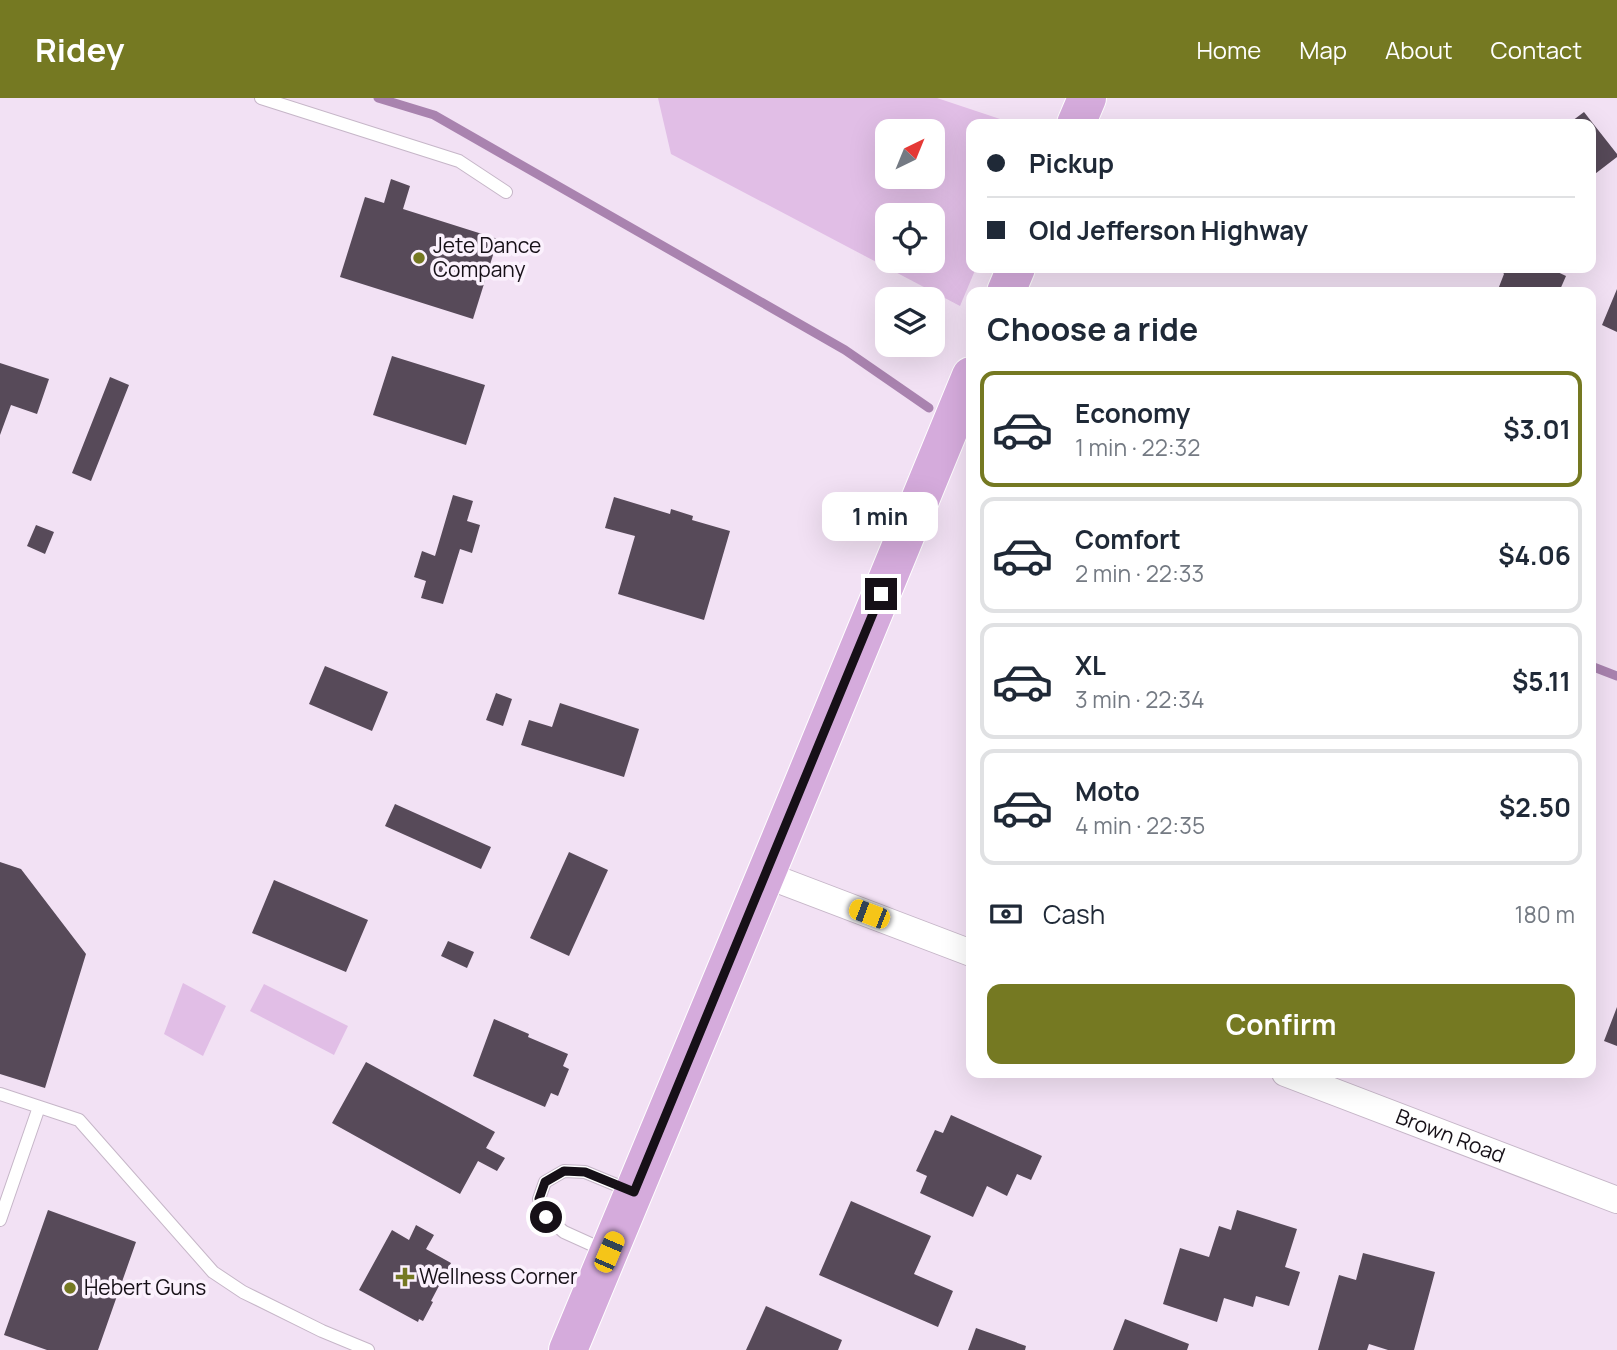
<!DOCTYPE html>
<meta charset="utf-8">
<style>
:root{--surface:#fff;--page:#f2f2f3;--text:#1f2937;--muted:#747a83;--line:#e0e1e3;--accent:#757922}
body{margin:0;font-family:Manrope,sans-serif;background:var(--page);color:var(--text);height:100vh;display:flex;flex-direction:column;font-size:26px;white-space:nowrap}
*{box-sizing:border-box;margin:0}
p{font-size:23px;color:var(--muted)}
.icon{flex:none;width:38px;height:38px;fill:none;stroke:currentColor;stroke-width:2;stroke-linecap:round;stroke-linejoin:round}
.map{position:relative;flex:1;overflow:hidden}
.panel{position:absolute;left:966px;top:189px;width:630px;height:791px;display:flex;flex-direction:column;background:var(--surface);border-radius:14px;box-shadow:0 7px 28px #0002}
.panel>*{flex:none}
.banner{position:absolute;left:966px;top:21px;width:630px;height:154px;border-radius:14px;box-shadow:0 7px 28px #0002;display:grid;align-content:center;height:154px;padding:0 21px;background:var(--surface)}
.needle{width:46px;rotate:43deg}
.tools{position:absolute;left:875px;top:21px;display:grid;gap:14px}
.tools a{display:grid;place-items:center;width:70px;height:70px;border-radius:14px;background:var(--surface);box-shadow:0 7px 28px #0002;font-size:35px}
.end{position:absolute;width:32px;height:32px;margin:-16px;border:9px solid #161017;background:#fff;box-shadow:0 0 0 4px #fff}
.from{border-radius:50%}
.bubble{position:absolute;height:49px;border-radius:14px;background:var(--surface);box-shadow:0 7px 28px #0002;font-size:23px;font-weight:700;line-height:49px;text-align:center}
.car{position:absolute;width:21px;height:42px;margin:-21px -10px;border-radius:9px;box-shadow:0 0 5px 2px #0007;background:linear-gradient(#f5c518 24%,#345 0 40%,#f5c518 0 76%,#345 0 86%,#f5c518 0)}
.banner b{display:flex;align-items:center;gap:24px;height:66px;font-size:26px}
.banner b+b{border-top:2px solid var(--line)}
.banner i{width:18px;height:18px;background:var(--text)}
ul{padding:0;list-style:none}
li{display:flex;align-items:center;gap:21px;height:116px;margin:0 14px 10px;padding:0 7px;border:4px solid var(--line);border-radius:14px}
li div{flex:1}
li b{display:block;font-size:26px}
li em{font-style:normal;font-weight:700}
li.active{border-color:var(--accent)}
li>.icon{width:63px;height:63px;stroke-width:1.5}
h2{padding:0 21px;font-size:32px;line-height:84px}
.pay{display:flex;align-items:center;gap:18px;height:77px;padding:0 21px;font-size:26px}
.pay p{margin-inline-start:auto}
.primary-button{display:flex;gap:14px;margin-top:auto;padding:14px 21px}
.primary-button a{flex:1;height:80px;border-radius:14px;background:var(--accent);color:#fff;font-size:28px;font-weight:700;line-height:80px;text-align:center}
header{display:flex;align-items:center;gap:42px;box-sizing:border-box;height:98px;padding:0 35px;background:var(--accent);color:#fff}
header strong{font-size:33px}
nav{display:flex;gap:38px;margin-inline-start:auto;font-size:24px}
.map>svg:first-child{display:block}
</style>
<header>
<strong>Ridey</strong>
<nav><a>Home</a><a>Map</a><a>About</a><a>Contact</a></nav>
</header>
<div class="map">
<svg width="1617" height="1252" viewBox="0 0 1617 1252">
<rect width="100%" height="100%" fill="#f2e1f4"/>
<path fill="#e1bee6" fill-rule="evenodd" d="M658,0H937L1015,26H971V170H976L960,208L671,56ZM887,33H933V79H887ZM887,117H933V163H887Z
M183,885L226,908L203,958L164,936Z
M264,886L348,928L334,957L250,913Z"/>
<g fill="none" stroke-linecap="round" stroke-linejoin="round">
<path stroke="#a983af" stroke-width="9" d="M378,0L434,17L845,252L929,310
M1591,568L1617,578"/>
</g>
<path fill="#574a59" d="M1584,14L1617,56V59L1591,79V26H1568Z
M391,81L410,88L403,111L498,141L473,221L340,179L365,99L384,105Z
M1500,170H1549L1566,178L1559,194H1497L1504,176Z
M1617,191V234L1602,227Z
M392,258L485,287L466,347L373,317Z
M0,265L49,281L37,316L11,307L0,337Z
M110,279L129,287L91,383L72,375Z
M453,397L473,403L467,423L480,427L472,455L460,451L443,506L421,500L426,483L414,479L422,453L435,458Z
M614,399L670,416L671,411L693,418L692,422L730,433L704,522L618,496L635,438L605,430Z
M36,427L54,434L45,456L27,448Z
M325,568L388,594L372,633L309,606Z
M496,595L512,601L503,628L486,622Z
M560,605L639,631L624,679L521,647L529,622L552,629Z
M395,706L491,749L481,771L385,728Z
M569,754L608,772L569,858L530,840Z
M0,764L21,771L86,856L45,990L0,976Z
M274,782L368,822L346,874L252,835Z
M448,843L474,854L467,870L441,858Z
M1617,909V948L1604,943Z
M494,921L529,936L528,939L568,956L563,968L569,971L558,998L551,995L545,1009L473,978Z
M366,964L495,1034L486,1050L505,1060L497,1073L478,1063L460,1096L332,1025Z
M951,1017L1042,1058L1031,1082L1017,1076L1007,1098L987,1088L973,1119L920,1095L927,1078L916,1073L935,1032L943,1035Z
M851,1103L931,1138L914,1176L953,1193L938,1229L819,1177Z
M48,1112L136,1144L98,1252H47L4,1237Z
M1237,1112L1297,1131L1285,1169L1300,1174L1289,1208L1256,1198L1253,1209L1224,1200L1217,1224L1163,1206L1180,1150L1209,1159L1219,1128L1231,1132Z
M416,1127L434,1137L426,1151L451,1165L431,1203L433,1204L423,1223L419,1221L418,1224L359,1192L392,1132L409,1142Z
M1363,1155L1435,1174L1414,1252H1388L1369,1246L1367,1252H1318L1339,1177L1356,1182Z
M766,1208L842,1242L838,1252H746Z
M1125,1221L1189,1246L1187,1252H1113Z
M976,1230L1026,1248L1025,1252H968Z"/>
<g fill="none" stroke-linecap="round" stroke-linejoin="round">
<defs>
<path id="lane" d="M261,0L459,63L506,94
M0,996L79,1022L213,1174L243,1194L322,1233L368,1252
M0,1122L39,1009
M606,1153L564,1134L546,1119L539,1101L545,1084L564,1073L585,1074L631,1093"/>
<g id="street">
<path d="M766,777L971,855"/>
<path id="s1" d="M1285,975L1617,1102"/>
</g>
<path id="primary" d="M1076,26L1087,0
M1006,194L1016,170
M568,1252L773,759L971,278"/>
</defs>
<use href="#lane" stroke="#c6b6c8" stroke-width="14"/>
<use href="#street" stroke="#c6b6c8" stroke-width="28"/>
<use href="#primary" stroke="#fff" stroke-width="40"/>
<use href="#lane" stroke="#fff" stroke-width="12"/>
<use href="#street" stroke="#fff" stroke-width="26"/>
<use href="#primary" stroke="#d5abdc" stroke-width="38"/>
</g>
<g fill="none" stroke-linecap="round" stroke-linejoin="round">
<path stroke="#161017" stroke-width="9" d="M546,1119L539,1101L545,1084L564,1073L585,1074L634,1094L881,496"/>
</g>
<g fill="#757922" stroke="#fbf1fd" stroke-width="2.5">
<circle cx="419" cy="160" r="7"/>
<path d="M401.5 1168.5h7v7h7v7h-7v7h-7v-7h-7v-7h7z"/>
<circle cx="70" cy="1190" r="7"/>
</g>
<g text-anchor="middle" stroke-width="7" stroke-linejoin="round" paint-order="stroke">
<g font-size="21" fill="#161017" stroke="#fbf1fd" text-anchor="start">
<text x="433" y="155">Jete Dance<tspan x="433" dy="24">Company</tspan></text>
<text x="419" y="1186">Wellness Corner</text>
<text x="84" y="1197">Hebert Guns</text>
</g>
<g font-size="21" fill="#161017" stroke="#fbf1fd">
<text dy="7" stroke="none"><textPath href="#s1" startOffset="177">Brown Road</textPath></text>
</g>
</g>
</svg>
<div class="tools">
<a><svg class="needle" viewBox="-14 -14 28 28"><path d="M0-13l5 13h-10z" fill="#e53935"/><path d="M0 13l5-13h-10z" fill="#747a83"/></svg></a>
<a><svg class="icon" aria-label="locate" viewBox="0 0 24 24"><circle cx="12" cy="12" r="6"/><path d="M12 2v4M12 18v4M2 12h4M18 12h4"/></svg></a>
<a><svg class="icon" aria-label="layers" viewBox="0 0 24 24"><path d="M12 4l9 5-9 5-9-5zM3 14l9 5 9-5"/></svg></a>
</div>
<i class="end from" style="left:546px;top:1119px"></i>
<i class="end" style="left:881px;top:496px"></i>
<div class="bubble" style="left:822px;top:394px;width:116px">1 min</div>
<i class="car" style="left:869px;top:816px;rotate:291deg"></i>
<i class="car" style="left:609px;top:1154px;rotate:23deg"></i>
<div class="banner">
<b><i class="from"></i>Pickup</b>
<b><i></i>Old Jefferson Highway</b>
</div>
<section class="panel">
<h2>Choose a ride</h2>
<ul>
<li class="active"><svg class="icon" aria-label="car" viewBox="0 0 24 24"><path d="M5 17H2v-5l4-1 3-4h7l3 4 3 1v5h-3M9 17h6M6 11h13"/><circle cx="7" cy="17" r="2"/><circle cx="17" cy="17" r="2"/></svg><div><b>Economy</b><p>1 min · 22:32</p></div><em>$3.01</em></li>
<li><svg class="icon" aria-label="car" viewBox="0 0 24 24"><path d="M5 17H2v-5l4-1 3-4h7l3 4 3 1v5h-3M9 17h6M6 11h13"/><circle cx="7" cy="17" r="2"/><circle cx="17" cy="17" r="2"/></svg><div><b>Comfort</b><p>2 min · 22:33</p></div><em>$4.06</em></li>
<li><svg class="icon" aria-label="car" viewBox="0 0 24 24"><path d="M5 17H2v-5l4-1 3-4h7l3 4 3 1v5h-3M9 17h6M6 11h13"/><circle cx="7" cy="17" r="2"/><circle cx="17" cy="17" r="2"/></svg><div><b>XL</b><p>3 min · 22:34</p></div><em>$5.11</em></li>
<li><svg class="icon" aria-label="car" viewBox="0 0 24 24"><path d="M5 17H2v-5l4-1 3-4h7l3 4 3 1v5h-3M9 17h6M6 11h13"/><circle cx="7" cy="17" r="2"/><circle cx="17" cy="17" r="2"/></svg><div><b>Moto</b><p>4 min · 22:35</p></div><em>$2.50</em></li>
</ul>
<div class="pay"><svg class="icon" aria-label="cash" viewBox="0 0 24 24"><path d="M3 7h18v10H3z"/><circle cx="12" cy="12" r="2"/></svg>Cash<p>180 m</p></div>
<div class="primary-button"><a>Confirm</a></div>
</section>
</div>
